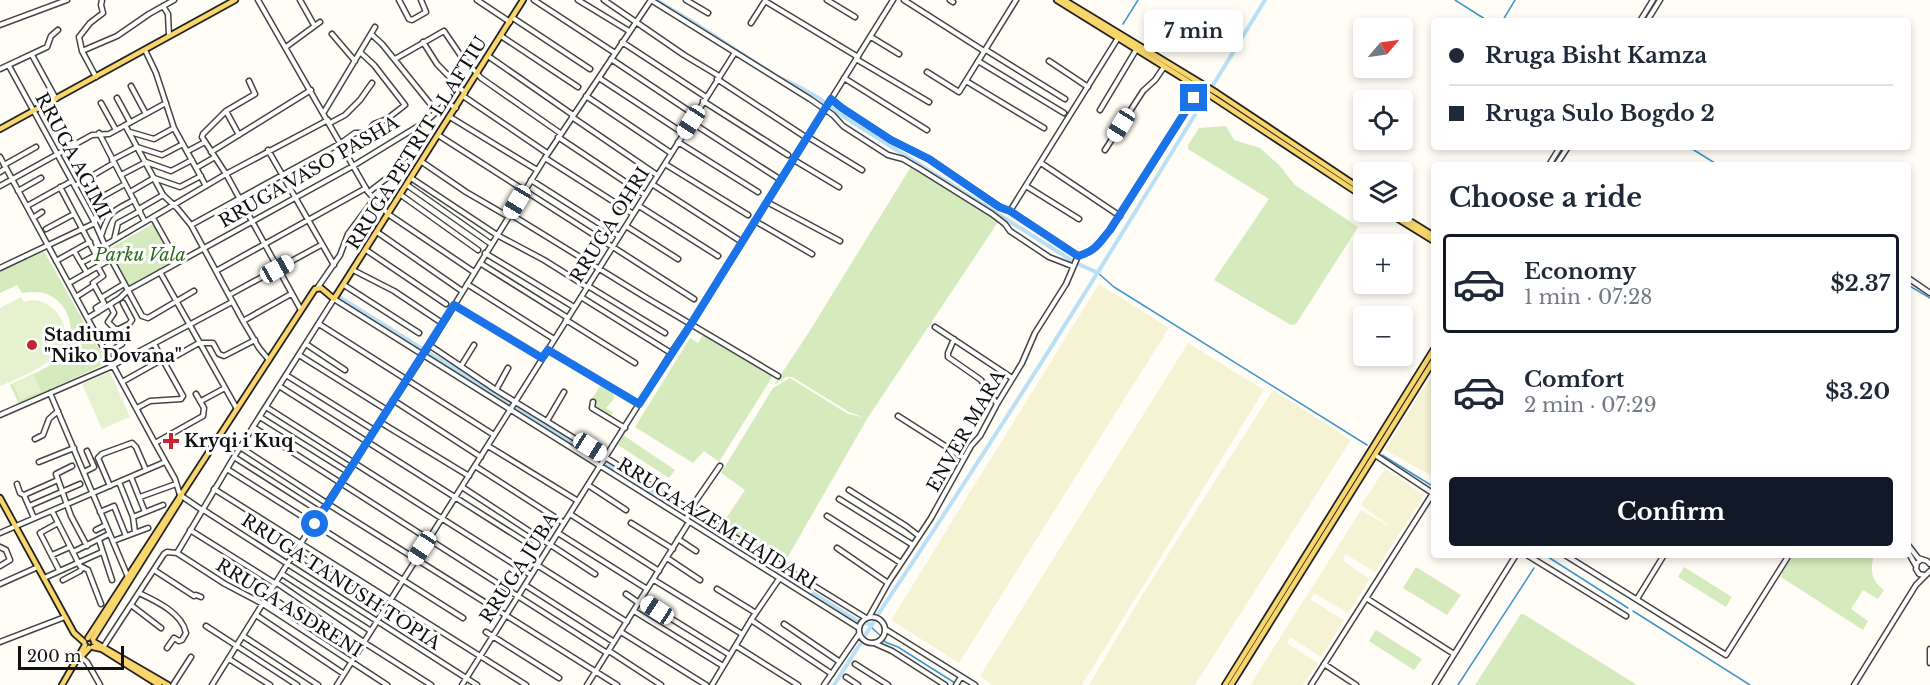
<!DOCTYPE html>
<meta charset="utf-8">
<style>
:root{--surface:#fff;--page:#f6f6f7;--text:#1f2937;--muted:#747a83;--line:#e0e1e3;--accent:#111827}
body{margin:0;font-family:"Libre Baskerville",serif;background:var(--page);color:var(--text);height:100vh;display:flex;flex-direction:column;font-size:22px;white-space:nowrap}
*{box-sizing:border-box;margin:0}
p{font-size:20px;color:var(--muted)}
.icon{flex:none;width:33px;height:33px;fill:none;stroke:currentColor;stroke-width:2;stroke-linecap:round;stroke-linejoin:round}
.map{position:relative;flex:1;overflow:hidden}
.panel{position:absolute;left:1431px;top:162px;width:480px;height:396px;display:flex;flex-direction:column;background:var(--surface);border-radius:6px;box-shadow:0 3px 9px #0003}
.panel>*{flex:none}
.guide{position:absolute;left:1431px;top:18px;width:480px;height:132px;border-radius:6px;box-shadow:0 3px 9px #0003;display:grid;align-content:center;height:132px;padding:0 18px;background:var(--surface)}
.needle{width:39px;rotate:61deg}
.tools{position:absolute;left:1353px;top:18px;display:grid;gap:12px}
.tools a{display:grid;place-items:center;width:60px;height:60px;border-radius:6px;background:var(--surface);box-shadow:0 3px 9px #0003;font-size:30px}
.scale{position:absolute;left:18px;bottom:15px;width:106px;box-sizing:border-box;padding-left:6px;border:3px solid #111;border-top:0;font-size:16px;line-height:21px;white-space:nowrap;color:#111;-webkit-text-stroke:4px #fff;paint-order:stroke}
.end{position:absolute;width:27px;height:27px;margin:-14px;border:8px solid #1a73e8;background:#fff;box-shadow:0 0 0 3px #fff}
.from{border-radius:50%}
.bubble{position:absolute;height:42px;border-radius:6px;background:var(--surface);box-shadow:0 3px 9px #0003;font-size:20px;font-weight:800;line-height:42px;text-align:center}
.car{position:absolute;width:18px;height:36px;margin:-18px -9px;border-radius:8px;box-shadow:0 0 4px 2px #0007;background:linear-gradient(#fff 24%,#345 0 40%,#fff 0 76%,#345 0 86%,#fff 0)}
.guide b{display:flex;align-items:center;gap:21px;height:57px;font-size:22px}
.guide b+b{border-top:2px solid var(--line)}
.guide i{width:15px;height:15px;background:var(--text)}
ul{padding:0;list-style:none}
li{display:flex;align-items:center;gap:18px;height:99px;margin:0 12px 9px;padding:0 6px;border:3px solid transparent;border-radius:6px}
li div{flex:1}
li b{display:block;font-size:22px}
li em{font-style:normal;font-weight:800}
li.active{border-color:var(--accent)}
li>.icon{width:54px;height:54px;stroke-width:1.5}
h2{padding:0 18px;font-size:27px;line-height:72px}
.cta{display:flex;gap:12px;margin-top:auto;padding:12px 18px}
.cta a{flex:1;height:69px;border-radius:6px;background:var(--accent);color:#fff;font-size:24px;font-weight:800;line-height:69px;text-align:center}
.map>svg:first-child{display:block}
</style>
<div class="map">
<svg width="1930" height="685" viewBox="0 0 1930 685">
<rect width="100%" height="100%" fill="#fffdf5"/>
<path fill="#f6f3d4" d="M1099,284L1169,328L959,663L891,620Z
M1188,343L1264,390L1082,685H993L980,676Z
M1434,372V477L1385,450Z
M1273,390L1351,440L1195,685H1089L1139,600Z
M1385,469L1424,495L1375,572L1345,554L1343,561L1370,579L1348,613L1314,593L1311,600L1344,620L1321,657L1290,637L1287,643L1318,663L1303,685H1250L1361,510L1392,528L1361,505Z"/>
<path fill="#d5ebbd" d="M1226,126L1234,140L1260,148L1279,165L1295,185L1358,227L1296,324L1291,325L1214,280L1269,199L1188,149V145L1199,128Z
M912,165L1000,219L867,419L786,560L712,527L719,513L727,517L745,490L721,473L773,388L790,378L848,414L863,417L849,412L792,377H786L774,385L809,332Z
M153,224L174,260L128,287L107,250Z
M41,251L45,253L107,363L19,404L10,385C27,376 50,369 62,355C78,336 71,305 49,295C40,291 31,292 22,293L17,285L0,293V269Z
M703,335L774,374L719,462L704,451L693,463L635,427L690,338L698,343Z
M601,385L614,393L613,396L615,398L606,408L613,412L610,417L592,403L591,400Z
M623,435L675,470L669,478L618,445Z
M1793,555H1874C1870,570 1871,581 1884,590L1878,599L1863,590L1851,609L1868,621L1863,630L1781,577L1782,573Z
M1416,567L1461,595L1447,615L1403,588Z
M1684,567L1732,597L1726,607L1678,577Z
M1521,614H1523L1637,685H1475Z
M1376,630L1422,659L1414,670L1369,641Z"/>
<path fill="#e6f2cf" d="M21,297L24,302C50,292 77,328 60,351C51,364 16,380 0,386V308Z
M110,372L130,417L102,429L82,384Z
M33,374L41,391L20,400L13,384Z"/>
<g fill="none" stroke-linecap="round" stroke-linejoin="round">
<path stroke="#3f96cf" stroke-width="1.5" d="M1455,0L1488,21
M1503,20L1515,0
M1123,24L1138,0
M1689,147L1718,165
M1098,273L1114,287L1367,445
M1908,285L1930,298
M1382,455L1434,487
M1545,555L1628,608
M1633,611L1750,685
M871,624L872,628L881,636
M883,638L885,642L898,647L955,683
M1458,685L1534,568"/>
<path stroke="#b9e0f7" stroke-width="4" d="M656,0L696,24L776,76C797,85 821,97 838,113L1074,262L1098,273
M341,298L859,622
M877,616C1012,414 1139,207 1265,0
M863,623L871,624
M864,637L875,620
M834,685L862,641"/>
<defs>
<path id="minor" d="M258,0L368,192L388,214L474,272
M300,0L314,25
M399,0L409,19L412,20L426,12L421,0
M477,0L510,22
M534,0L615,53
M578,0L629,31
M604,0L684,55L719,76
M651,0L810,99L833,115L843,126L888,155L903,159L920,169L992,214L1005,224L1010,231L1049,257L1072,266
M686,0L708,13
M827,0L855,17
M904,0L984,51
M950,0L953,2
M765,1L858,57
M163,6L168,14L169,36
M513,18L590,69
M1640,21L1653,0
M1647,21L1660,0
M751,23L765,1
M0,25L67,0
M332,34L355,61
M371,34L382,44L436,111
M501,36L578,87
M871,37L899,54
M423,42L437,64L465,93
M622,42L706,97
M286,47L320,22
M145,50L156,73L174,128L206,186
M986,50L1065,99
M82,51L117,36L149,14L174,0
M32,55L56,99
M488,56L573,115
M395,59L444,31L461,56L481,78L560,133
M611,59L695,115
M856,59L929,102
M978,61L1064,113
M1049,61L1088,87
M9,66L95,223L111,259L142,316L148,318L194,291
M0,69L47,47L51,36L58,30
M927,72L959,92L1016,0
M96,77L82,51L79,37L90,23L103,13L101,5L102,0
M599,78L683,133
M844,78L927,130
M717,79L807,138
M249,81L255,94L226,111L203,134L202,137L226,174L301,310
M966,81L1044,128
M131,86L146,114
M463,96L547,153
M586,96L671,153
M117,98L130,122
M831,99L842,108L891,140L929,159L1000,207L1010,211L1078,256
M703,101L788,155
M101,103L116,130
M1100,110L1136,50
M226,111L239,135
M324,112L375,27
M450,117L537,170
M572,117L657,175
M691,122L781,180
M330,123L345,115L360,100L372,83
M125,125L163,195L177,208L191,225L243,321L259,348L269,360
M130,132L154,139L174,128
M99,133L145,222
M438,135L694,299
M558,137L645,195
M808,137L862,170
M678,142L758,192
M268,150L334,265
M1105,150L1143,91L1155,80L1164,67
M188,151L205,142
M211,152L311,90
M0,157L155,443L175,479L180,495L202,510
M545,158L633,214
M112,160L137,147L162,155L183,144
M794,160L839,187
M422,162L466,192L509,217
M1041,163L1120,216
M665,164L748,215
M4,165L36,147
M1549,165L1560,147
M1556,165L1568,147
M196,168L215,157
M0,172L6,168
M121,175L146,162L171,171L192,160
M411,178L497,235L544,260L587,287
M531,180L619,236
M652,184L742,242
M407,185L491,244
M0,186L92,135L109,134L166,103
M75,186L114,163
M1026,186L1079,219
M60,187L96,255L81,263
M18,191L41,178
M130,192L154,178L180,187L201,176
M369,192L387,178L405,158
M401,195L478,250
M767,202L840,241
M27,206L72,181
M639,206L718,256
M139,209L163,195
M1010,211L1118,38
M510,214L645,297L778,376
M33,218L42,212
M153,218L177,261
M755,221L812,254
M95,222L100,198L125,184
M191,225L341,143L355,133H366L374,124L387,119L405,105L374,65L361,53
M626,226L678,259
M46,229L74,214
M377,232L462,291
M101,236C109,211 111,212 134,200
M114,240L118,223L140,211
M104,246L226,174L328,120
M366,250L446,304
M74,251L87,273
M485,253L574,307
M1078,256C1097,251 1098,243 1110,230L1200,89
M56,261L90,242
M480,263L568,318
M0,268L95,223
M353,270L394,291L442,323
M216,271L366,188
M160,272L237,409
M1908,278L1930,293
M69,283L111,259
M467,284L554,339
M344,285L419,333
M588,286L665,333
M318,287L340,255L348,234L374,199
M229,295L321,245
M76,297L93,286
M581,297L671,353
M101,298L124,284
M454,305L542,358
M98,312L96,308L104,303L93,283L103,276L98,267
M88,318L120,298L128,290L353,166L425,122L447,103L456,108
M566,320L635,363
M243,321L291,294
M319,324L494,435
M935,327L1012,378
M119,329L129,324L132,320L123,303
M954,339L948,353V357L981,380L997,404
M306,344L345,370
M429,345L496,390L866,618
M548,350L639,404
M107,353L122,344L123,340L119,329H115L108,322L114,313L110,305
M299,355L387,410
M165,362L199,343H213L219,354L224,356L255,340
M461,366L474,345
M286,375L374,430
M122,382L163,359
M279,386L529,544
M496,390L508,368
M50,393L128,577
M393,400L481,457
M201,401L225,388
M593,402L592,408L625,428
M266,407L531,575
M137,408L150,401L181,399L183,396L154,344
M0,415L108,368L232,302
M898,416L964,458
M260,417L348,472
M547,421L564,392
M380,422L469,476
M253,427L607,653
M35,439L43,435L49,419L58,411
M155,443L203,416L204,408L196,394
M488,446L578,501
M240,447L328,504L617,685
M1375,455L1434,494
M234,457L322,513
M39,462L74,448
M72,466L56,474L71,516L87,546
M475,466L564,523
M227,469L463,618
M84,472L94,467L87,451
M131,477L145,512
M119,482L133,517L135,532
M17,484L20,493L24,495L34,518
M588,485L626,510
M110,486L98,458L102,454L132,443L136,447L146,470
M462,487L595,574
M214,489L526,685
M849,490L906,526L919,536
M24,495L58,480
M140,497L176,484
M839,499L913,545
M29,506L80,484
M202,509L477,685
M52,511L80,566L88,570L101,604
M100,512L114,506L126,536
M570,514L659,571
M827,516L901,563
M133,517L163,505
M686,520L693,505L720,466
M58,523L40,533L59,570
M631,523L673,549
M96,530L106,525
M190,530L276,584
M0,533L165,462
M558,533L647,589
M678,539L696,551
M99,540L112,580
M113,541L148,528
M1908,545L1918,558L1927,561L1930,564
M0,547L6,550L10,560L0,566
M837,548L888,583
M73,552L109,534
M1908,552L1916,566
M177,553L225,584L263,604L387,685
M295,553L384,609
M52,555L70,547
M1527,555L1626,616
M1565,555L1726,655L1789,555
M667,558L700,580
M1921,560L1917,563L1916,569L1919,574L1924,575
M537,565L627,622
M154,570L194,596L196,595L201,597
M282,574L371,631
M44,578L102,552
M63,580L80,571L82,568
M654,580L742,634
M277,583L368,645L431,685
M0,584L38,567
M525,585L614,642
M717,589L756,613
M139,593C156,601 182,613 186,633L182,640L179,641L174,638L167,648
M626,594L639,603
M269,596L357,653
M1366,598L1454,654
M1637,599L1664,555
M641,600L730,655
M131,605L161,628
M634,611L723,666
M256,615L344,674
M869,617L888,583L931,518L971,446L980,436L997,404L1022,363L1035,333L1066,284L1078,256
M859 630a13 13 0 1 1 26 0a13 13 0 1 1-26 0Z
M751,620L832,674
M784,624L840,662
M206,626L297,685
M885,629L975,685
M486,632L559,678
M621,632L706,685
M243,636L318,685
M0,642L65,617
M874,643L892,651L945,685
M104,646L164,554L167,552L177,553L234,457L334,299L859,628
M736,646L798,685
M1930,649V663
M609,651L661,685
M81,657L87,662L100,685
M229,659L270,685
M855,664L888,685
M1324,664L1356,685
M846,677L858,685
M173,685L191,657
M212,685L288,563L428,348L545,158L651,0
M337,685L734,54
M462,685L671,353L691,324L893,0
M587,685L689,522
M712,685L751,620L779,579
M824,685L859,634
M956,685L961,677
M1311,685L1433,493
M1435,685L1516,555
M1854,685L1916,585L1930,571"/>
<path id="major" d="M1057,0L1202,90L1364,197
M1064,0L1217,93L1364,191
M0,129L235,0
M1387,212L1434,241
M1395,212L1434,236
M0,498L74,633L84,642
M88,638L313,292L315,289L321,288L334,299L523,0
M93,639L180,500V495
M94,642L168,685
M93,647L102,649L159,685
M81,657L89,648
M62,685L85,645
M1225,685L1434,349
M1231,685L1434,360"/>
</defs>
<use href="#minor" stroke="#444" stroke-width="7"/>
<use href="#major" stroke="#222" stroke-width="8"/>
<use href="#minor" stroke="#fff" stroke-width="4"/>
<use href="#major" stroke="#f9d66b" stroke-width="4.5"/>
</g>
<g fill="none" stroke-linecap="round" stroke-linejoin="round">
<path stroke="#1a73e8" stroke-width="8" d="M315,524L454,305L542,358L548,350L639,404L691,324L831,99L842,108L891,140L929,159L999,207L1010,211L1078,256C1097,250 1098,244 1110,230L1194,98"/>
</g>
<g fill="#c4262e" stroke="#fff" stroke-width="2">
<circle cx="32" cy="345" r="6"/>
<path d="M168 432h6v6h6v6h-6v6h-6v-6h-6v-6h6z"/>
</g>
<g text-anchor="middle" stroke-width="6" stroke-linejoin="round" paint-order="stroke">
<g font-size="18" fill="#111" stroke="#fff">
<text transform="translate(417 143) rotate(-58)" y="6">RRUGA PETRIT LLAFTIU</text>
<text transform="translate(73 156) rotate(62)" y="6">RRUGA AGIMI</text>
<text transform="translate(309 172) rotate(-30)" y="6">RRUGA VASO PASHA</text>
<text transform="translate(610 225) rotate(-58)" y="6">RRUGA OHRI</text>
<text transform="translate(966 431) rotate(-60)" y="6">ENVER MARA</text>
<text transform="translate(717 524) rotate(32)" y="6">RRUGA AZEM HAJDARI</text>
<text transform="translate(519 568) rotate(-57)" y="6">RRUGA JUBA</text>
<text transform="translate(341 582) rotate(33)" y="6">RRUGA TANUSH TOPIA</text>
<text transform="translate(289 608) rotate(32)" y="6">RRUGA ASDRENI</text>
</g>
<g font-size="18" font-style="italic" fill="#2f6b1f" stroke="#fff">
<text x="140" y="261">Parku Vala</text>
</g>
<g font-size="18" font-weight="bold" fill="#111" stroke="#fff" text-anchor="start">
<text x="44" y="341">Stadiumi<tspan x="44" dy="21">"Niko Dovana"</tspan></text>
<text x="184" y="447">Kryqi i Kuq</text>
</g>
</g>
</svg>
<div class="tools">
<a><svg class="needle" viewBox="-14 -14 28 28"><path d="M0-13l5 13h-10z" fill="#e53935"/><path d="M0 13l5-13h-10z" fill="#747a83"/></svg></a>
<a><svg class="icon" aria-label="locate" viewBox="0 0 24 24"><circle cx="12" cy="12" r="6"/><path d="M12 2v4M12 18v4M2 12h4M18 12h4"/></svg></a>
<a><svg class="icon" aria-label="layers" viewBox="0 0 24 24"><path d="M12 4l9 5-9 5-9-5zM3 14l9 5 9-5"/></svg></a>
<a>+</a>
<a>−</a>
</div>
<div class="scale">200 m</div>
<i class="end from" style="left:315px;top:524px"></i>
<i class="end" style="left:1194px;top:98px"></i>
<div class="bubble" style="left:1144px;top:10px;width:99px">7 min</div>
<i class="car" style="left:691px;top:122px;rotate:213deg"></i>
<i class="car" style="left:1121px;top:125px;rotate:212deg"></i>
<i class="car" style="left:517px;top:202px;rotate:211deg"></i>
<i class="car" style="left:277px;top:269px;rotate:61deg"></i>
<i class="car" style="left:590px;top:447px;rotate:122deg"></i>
<i class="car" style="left:422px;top:548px;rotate:213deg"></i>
<i class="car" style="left:657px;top:610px;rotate:303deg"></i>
<div class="guide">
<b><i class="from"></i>Rruga Bisht Kamza</b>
<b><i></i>Rruga Sulo Bogdo 2</b>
</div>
<section class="panel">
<h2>Choose a ride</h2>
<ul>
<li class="active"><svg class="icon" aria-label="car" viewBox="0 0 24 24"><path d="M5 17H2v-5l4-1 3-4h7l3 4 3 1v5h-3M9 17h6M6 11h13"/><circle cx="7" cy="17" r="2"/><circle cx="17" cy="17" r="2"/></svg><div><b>Economy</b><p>1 min · 07:28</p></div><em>$2.37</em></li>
<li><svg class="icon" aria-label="car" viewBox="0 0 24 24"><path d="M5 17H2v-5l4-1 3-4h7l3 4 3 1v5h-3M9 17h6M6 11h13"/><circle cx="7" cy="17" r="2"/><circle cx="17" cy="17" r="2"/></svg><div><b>Comfort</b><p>2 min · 07:29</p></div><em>$3.20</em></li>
</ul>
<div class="cta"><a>Confirm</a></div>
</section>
</div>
